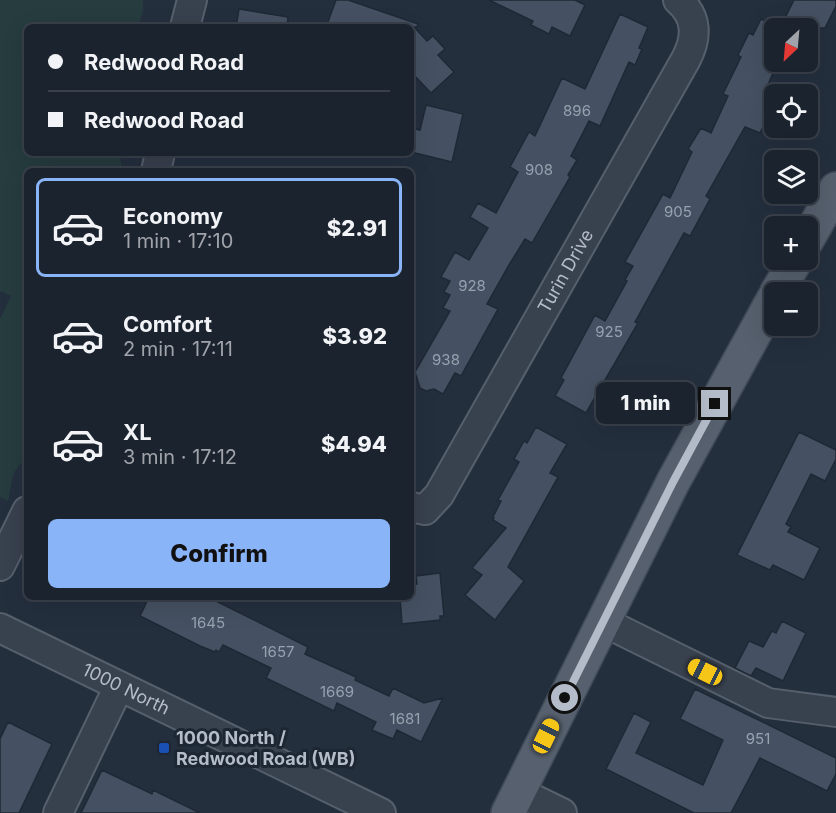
<!DOCTYPE html>
<meta charset="utf-8">
<style>
:root{--surface:#1b232e;--page:#242b36;--text:#f1f3f6;--muted:#a0a4aa;--line:#39404a;--accent:#8ab4f8}
body{margin:0;font-family:Inter,sans-serif;background:var(--page);color:var(--text);height:100vh;display:flex;flex-direction:column;font-size:22px;white-space:nowrap}
*{box-sizing:border-box;margin:0}
p{font-size:20px;color:var(--muted)}
.icon{flex:none;width:33px;height:33px;fill:none;stroke:currentColor;stroke-width:2;stroke-linecap:round;stroke-linejoin:round}
.map{position:relative;flex:1;overflow:hidden}
.side{position:absolute;left:24px;top:168px;width:390px;height:432px;display:flex;flex-direction:column;background:var(--surface);border-radius:9px;box-shadow:0 6px 24px #0002,0 0 0 2px var(--line)}
.side>*{flex:none}
.guide{position:absolute;left:24px;top:24px;width:390px;height:132px;border-radius:9px;box-shadow:0 6px 24px #0002,0 0 0 2px var(--line);display:grid;align-content:center;height:132px;padding:0 24px;background:var(--surface)}
.needle{width:39px;rotate:206deg}
.fabs{position:absolute;left:764px;top:18px;display:grid;gap:12px}
.fabs a{display:grid;place-items:center;width:54px;height:54px;border-radius:9px;background:var(--surface);box-shadow:0 6px 24px #0002,0 0 0 2px var(--line);font-size:30px}
.end{position:absolute;width:27px;height:27px;margin:-14px;border:8px solid #b4bcc9;background:#111;box-shadow:0 0 0 3px #111}
.from{border-radius:50%}
.bubble{position:absolute;height:42px;border-radius:9px;background:var(--surface);box-shadow:0 6px 24px #0002,0 0 0 2px var(--line);font-size:20px;font-weight:800;line-height:42px;text-align:center}
.car{position:absolute;width:18px;height:36px;margin:-18px -9px;border-radius:8px;box-shadow:0 0 4px 2px #0007;background:linear-gradient(#f5c518 24%,#345 0 40%,#f5c518 0 76%,#345 0 86%,#f5c518 0)}
.guide b{display:flex;align-items:center;gap:21px;height:57px;font-size:22px}
.guide b+b{border-top:2px solid var(--line)}
.guide i{width:15px;height:15px;background:var(--text)}
ul{padding:10px 0 0;list-style:none}
li{display:flex;align-items:center;gap:18px;height:99px;margin:0 12px 9px;padding:0 12px;border:3px solid transparent;border-radius:9px}
li div{flex:1}
li b{display:block;font-size:22px}
li em{font-style:normal;font-weight:800}
li.active{border-color:var(--accent)}
li>.icon{width:54px;height:54px;stroke-width:1.5}
.button{display:flex;gap:12px;margin-top:auto;padding:12px 24px}
.button a{flex:1;height:69px;border-radius:9px;background:var(--accent);color:#111;font-size:24px;font-weight:800;line-height:69px;text-align:center}
.map>svg:first-child{display:block}
</style>
<div class="map">
<svg width="836" height="813" viewBox="0 0 836 813">
<rect width="100%" height="100%" fill="#242f3e"/>
<path fill="#263c3f" d="M0,0H143V11L138,27H27V153H120L122,171H27V458C9,472 13,482 8,501L0,497V319L11,296L0,291Z"/>
<path fill="#455162" stroke="#1f2835" stroke-width="1.5" d="M336,0H348L418,24L417,27H414L427,41L433,36L445,49L438,55L454,72L431,93L411,72V27H326Z
M489,0H575L585,5L570,36L552,27L549,34L531,25L533,21Z
M794,0H836V6L825,28H780Z
M239,9L288,17L287,27H236Z
M620,14L648,27L639,48L642,49L635,65L629,62L600,126L589,121L571,156L577,160L568,175L570,177L532,243L525,239L509,265L487,304L498,309L461,376L455,373L443,394L434,389L426,391L420,388L415,372L450,311L443,308L450,295L444,292L450,281L441,277L455,252L469,260L488,228L470,217L478,203L496,213L518,172L510,167L529,132L535,136L562,78L585,89Z
M761,19L774,25V71L767,87L779,93L774,94V104L760,133L745,127L706,196L710,199L690,236L684,233L635,322L638,323L586,413L555,396L564,380L561,378L595,315L605,321L627,281L625,280L633,266L625,262L663,194L670,198L692,152L688,149L701,128L711,133L728,96L723,94L741,57L738,55L749,33L753,35Z
M426,105L463,114L452,162L411,152V128L420,130Z
M536,427L567,444L550,473L558,477L508,567L524,581L495,620L465,595L482,575L472,568L506,528L493,520L494,518L493,517L501,501L498,500L519,462L514,459L524,441L527,443Z
M799,432L836,450V459L825,481L811,474L786,524L791,527L788,532L820,548L804,580L773,565L770,570L737,555Z
M440,573L444,616H440V620L402,624L400,597H411V584H417L416,576Z
M149,597H208L308,647L305,654L356,677L355,680L389,696L393,688L424,703L443,698L421,742L397,730L393,739L372,730L376,722L337,703L334,711L266,678L271,668L223,645L219,652L216,650L215,652L200,646L140,616Z
M782,621L806,633L783,681L756,668L751,676L735,668L749,641L763,647L772,631L776,633Z
M695,689L836,758V774L827,791L760,758L731,813H694L606,769L634,713L651,722L636,753L703,785L723,740L680,719Z
M8,722L52,744L19,813H0V739Z
M102,770L152,794L153,790L200,813H81Z"/>
<g fill="none" stroke-linecap="round" stroke-linejoin="round">
<defs>
<g id="minor">
<path d="M185,27L192,0"/>
<path d="M156,171L160,153"/>
<path id="s1" d="M411,507L425,510L439,495L686,59C697,38 698,17 678,0"/>
<path d="M0,566L27,511"/>
<path d="M602,621L768,703L836,712"/>
<path id="s2" d="M0,628L381,813"/>
<path d="M519,792L562,813"/>
<path d="M58,813L119,686"/>
</g>
<path id="major" d="M807,240L836,189
M777,292L796,260
M508,813L673,482L774,298"/>
</defs>
<use href="#minor" stroke="#565f6c" stroke-width="32"/>
<use href="#major" stroke="#414a57" stroke-width="36"/>
<use href="#minor" stroke="#38414e" stroke-width="28"/>
<use href="#major" stroke="#56606e" stroke-width="33"/>
</g>
<g fill="none" stroke-linecap="round" stroke-linejoin="round">
<path stroke="#b4bcc9" stroke-width="8" d="M565,698L673,482L715,404"/>
</g>
<rect fill="#1a4fb4" stroke="#1d2633" stroke-width="2" x="158" y="742" width="12" height="12" rx="3"/>
<g text-anchor="middle" stroke-width="6" stroke-linejoin="round" paint-order="stroke">
<g font-size="15" fill="#98a1af">
<text x="577" y="116">896</text>
<text x="539" y="175">908</text>
<text x="678" y="217">905</text>
<text x="472" y="291">928</text>
<text x="609" y="337">925</text>
<text x="446" y="365">938</text>
<text x="208" y="628">1645</text>
<text x="278" y="657">1657</text>
<text x="337" y="697">1669</text>
<text x="405" y="724">1681</text>
<text x="758" y="744">951</text>
</g>
<g font-size="18" fill="#b4bcc9" stroke="#1d2633">
<text dy="6" stroke="none"><textPath href="#s1" startOffset="292">Turin Drive</textPath></text>
<text dy="6" stroke="none"><textPath href="#s2" startOffset="140">1000 North</textPath></text>
</g>
<g font-size="18" font-weight="bold" fill="#b4bcc9" stroke="#1d2633" text-anchor="start">
<text x="176" y="744">1000 North /<tspan x="176" dy="21">Redwood Road (WB)</tspan></text>
</g>
</g>
</svg>
<div class="fabs">
<a><svg class="needle" viewBox="-14 -14 28 28"><path d="M0-13l5 13h-10z" fill="#e53935"/><path d="M0 13l5-13h-10z" fill="#a0a4aa"/></svg></a>
<a><svg class="icon" aria-label="locate" viewBox="0 0 24 24"><circle cx="12" cy="12" r="6"/><path d="M12 2v4M12 18v4M2 12h4M18 12h4"/></svg></a>
<a><svg class="icon" aria-label="layers" viewBox="0 0 24 24"><path d="M12 4l9 5-9 5-9-5zM3 14l9 5 9-5"/></svg></a>
<a>+</a>
<a>−</a>
</div>
<i class="end from" style="left:565px;top:698px"></i>
<i class="end" style="left:715px;top:404px"></i>
<div class="bubble" style="left:596px;top:382px;width:99px">1 min</div>
<i class="car" style="left:705px;top:672px;rotate:296deg"></i>
<i class="car" style="left:546px;top:736px;rotate:26deg"></i>
<div class="guide">
<b><i class="from"></i>Redwood Road</b>
<b><i></i>Redwood Road</b>
</div>
<section class="side">
<ul>
<li class="active"><svg class="icon" aria-label="car" viewBox="0 0 24 24"><path d="M5 17H2v-5l4-1 3-4h7l3 4 3 1v5h-3M9 17h6M6 11h13"/><circle cx="7" cy="17" r="2"/><circle cx="17" cy="17" r="2"/></svg><div><b>Economy</b><p>1 min · 17:10</p></div><em>$2.91</em></li>
<li><svg class="icon" aria-label="car" viewBox="0 0 24 24"><path d="M5 17H2v-5l4-1 3-4h7l3 4 3 1v5h-3M9 17h6M6 11h13"/><circle cx="7" cy="17" r="2"/><circle cx="17" cy="17" r="2"/></svg><div><b>Comfort</b><p>2 min · 17:11</p></div><em>$3.92</em></li>
<li><svg class="icon" aria-label="car" viewBox="0 0 24 24"><path d="M5 17H2v-5l4-1 3-4h7l3 4 3 1v5h-3M9 17h6M6 11h13"/><circle cx="7" cy="17" r="2"/><circle cx="17" cy="17" r="2"/></svg><div><b>XL</b><p>3 min · 17:12</p></div><em>$4.94</em></li>
</ul>
<div class="button"><a>Confirm</a></div>
</section>
</div>
